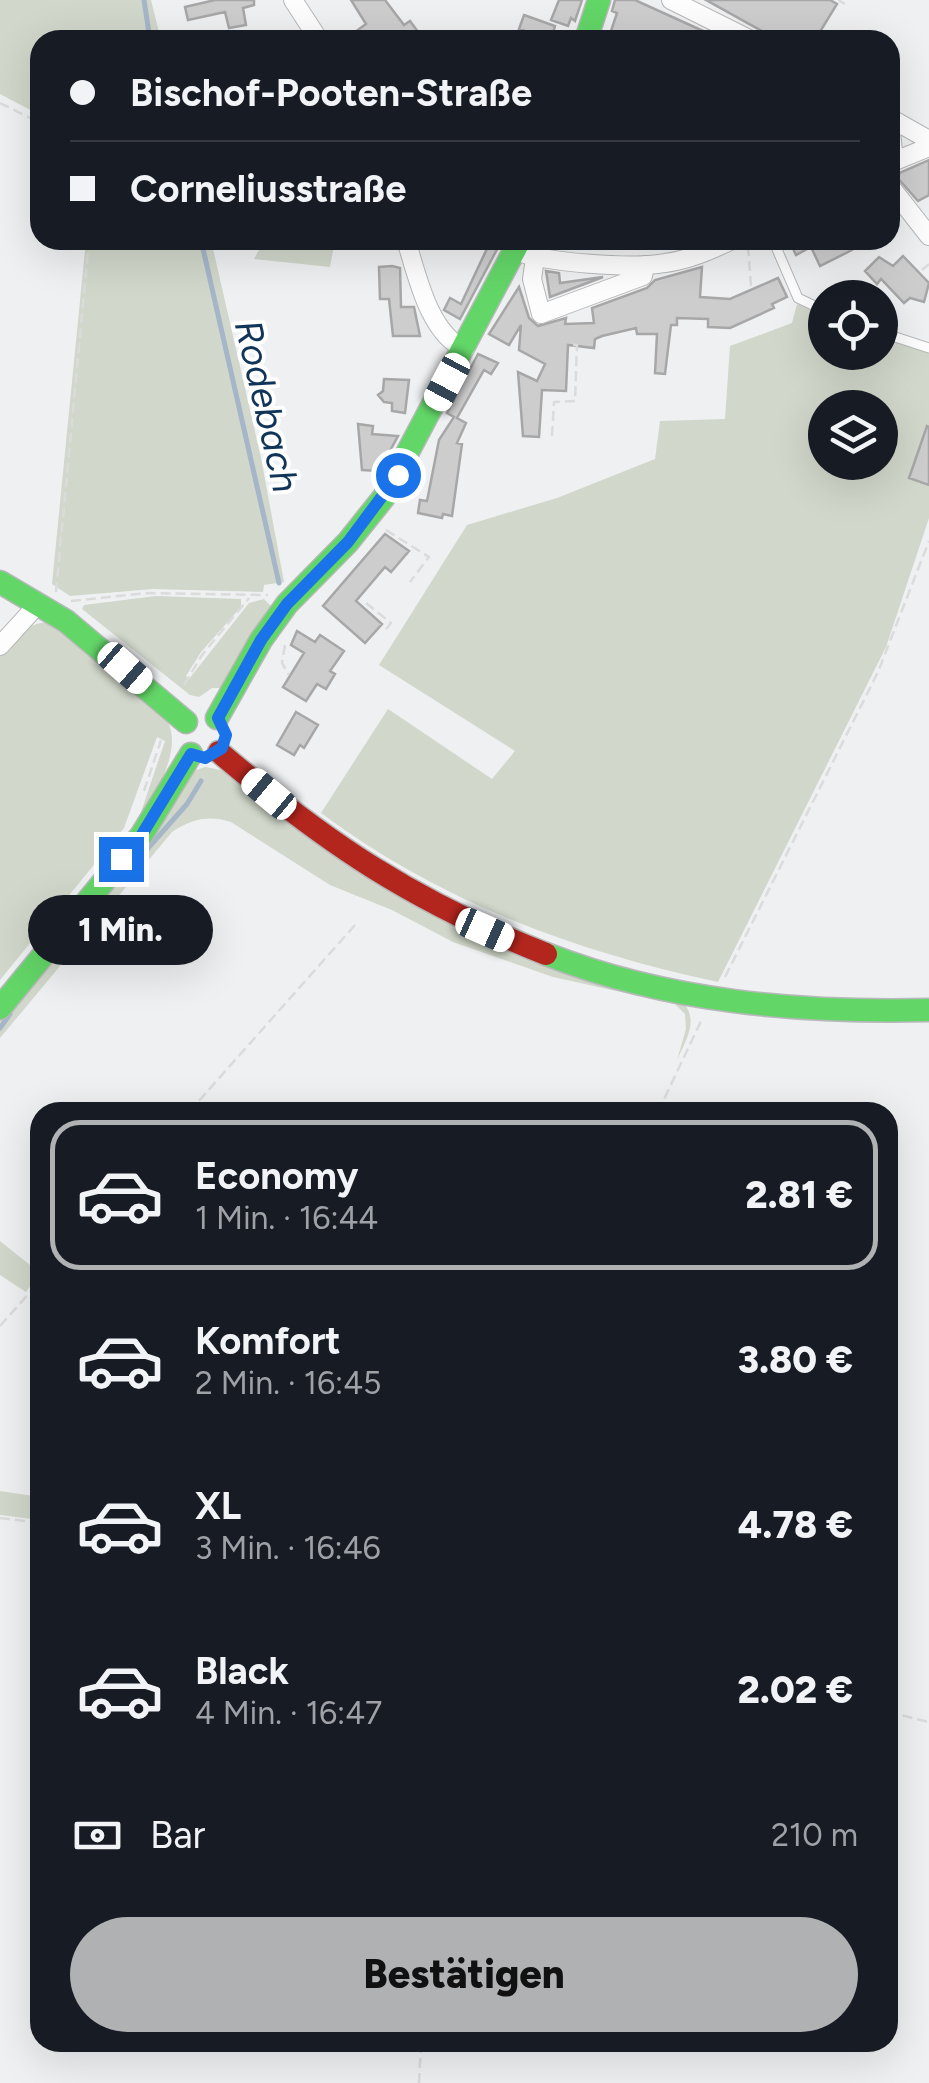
<!DOCTYPE html>
<html lang="de">
<meta charset="utf-8">
<style>
:root{--surface:#171b24;--page:#20242c;--text:#f1f3f6;--muted:#9ea1a6;--line:#363941;--accent:#afb1b3}
body{margin:0;font-family:Figtree,sans-serif;background:var(--page);color:var(--text);height:100vh;display:flex;flex-direction:column;font-size:38px;white-space:nowrap}
*{box-sizing:border-box;margin:0}
p{font-size:32px;color:var(--muted)}
.icon{flex:none;width:55px;height:55px;fill:none;stroke:currentColor;stroke-width:2;stroke-linecap:round;stroke-linejoin:round}
.map{position:relative;flex:1;overflow:hidden}
.sheet{position:absolute;left:30px;top:1102px;width:868px;height:950px;display:flex;flex-direction:column;background:var(--surface);border-radius:30px;box-shadow:0 10px 40px #0002}
.sheet>*{flex:none}
.banner{position:absolute;left:30px;top:30px;width:870px;height:220px;border-radius:30px;box-shadow:0 10px 40px #0002;display:grid;align-content:center;height:220px;padding:0 40px;background:var(--surface)}
.controls{position:absolute;left:808px;top:280px;display:grid;gap:20px}
.controls a{display:grid;place-items:center;width:90px;height:90px;border-radius:50%;background:var(--surface);box-shadow:0 10px 40px #0002;font-size:50px}
.end{position:absolute;width:45px;height:45px;margin:-22px;border:12px solid #1a73e8;background:#fff;box-shadow:0 0 0 5px #fff}
.from{border-radius:50%}
.bubble{position:absolute;height:70px;border-radius:35px;background:var(--surface);box-shadow:0 10px 40px #0002;font-size:32px;font-weight:800;line-height:70px;text-align:center}
.car{position:absolute;width:30px;height:60px;margin:-30px -15px;border-radius:12px;box-shadow:0 0 8px 2px #0007;background:linear-gradient(#fff 24%,#345 0 40%,#fff 0 76%,#345 0 86%,#fff 0)}
.banner b{display:flex;align-items:center;gap:35px;height:95px;font-size:38px}
.banner b+b{border-top:2px solid var(--line)}
.banner i{width:25px;height:25px;background:var(--text)}
ul{padding:18px 0 0;list-style:none}
li{display:flex;align-items:center;gap:30px;height:150px;margin:0 20px 15px;padding:0 20px;border:5px solid transparent;border-radius:30px}
li div{flex:1}
li b{display:block;font-size:38px}
li em{font-style:normal;font-weight:800}
li.current{border-color:var(--accent)}
li>.icon{width:90px;height:90px;stroke-width:1.5}
.pay{display:flex;align-items:center;gap:25px;height:110px;padding:0 40px;font-size:38px}
.pay p{margin-inline-start:auto}
.primary-button{display:flex;gap:20px;margin-top:auto;padding:20px 40px}
.primary-button a{flex:1;height:115px;border-radius:60px;background:var(--accent);color:#111;font-size:40px;font-weight:800;line-height:115px;text-align:center}
.map>svg:first-child{display:block}
</style>
<div class="map">
<svg width="929" height="2083" viewBox="0 0 929 2083">
<rect width="100%" height="100%" fill="#eff0f2"/>
<path fill="#d1d7ca" fill-rule="evenodd" d="M0,0H151L161,40H40V115L0,94Z
M86,240H211L261,458L284,582L264,585L263,592L153,589L70,596L52,584Z
M335,240L330,267L254,259L262,244Z
M797,304L825,314V352H880V334L929,351V518L886,647L718,982C575,952 439,901 321,813L388,709L492,779L515,751L379,665L467,525L557,498L655,459L660,421L725,419L730,346L792,323ZM825,408H880V462H825Z
M156,596L241,599V607L201,652L186,676L189,679L249,603L264,599L273,608L223,688H212L199,697L190,695L82,609L84,605Z
M52,622L168,722C192,771 100,870 70,908L139,818L165,741L157,737L124,828L0,980V652C15,635 28,622 52,622Z
M205,767L221,770L347,862L683,1002C699,1021 686,1040 677,1060L686,1029L685,1014L675,1004L553,977L453,942L392,910L330,885L231,822C208,815 192,819 172,832L0,1038V1017L191,772Z
M0,1241L40,1273L26,1292L0,1275Z
M0,1491L40,1497V1520L0,1515Z"/>
<g fill="none" stroke-linecap="round" stroke-linejoin="round">
<path stroke="#a6b6c9" stroke-width="5" d="M144,0L150,40
M201,240L279,583
M134,864L187,804L201,781
M0,1028L10,1014"/>
</g>
<path fill="#cdcdce" stroke="#a8a7a8" stroke-width="2.5" d="M215,0H254V5L243,8L246,25L229,28L225,12L188,20L185,7Z
M351,0H385L404,25L410,21L424,40H344L366,24Z
M559,0H582L575,21L571,18L568,26L551,20Z
M615,0H635L723,40H608L617,13L612,11Z
M706,0H830L837,4L815,40H778Z
M524,15L555,26L551,40H533L535,34L519,29Z
M929,160V195L918,201L895,175Z
M491,240H502L460,319L444,310L450,298L461,304Z
M789,240H847L852,250L820,266L811,247L796,255Z
M903,256L929,283L924,302L910,298L904,303L881,279L877,284L865,271L879,257L893,266Z
M392,266L400,268L401,307H414L420,336H393L389,299H380L379,267Z
M702,267L700,297L730,299L778,278L787,297L772,304L774,308L730,328L708,327V319L677,318V325H671L665,374L655,373L657,334H637L636,328L602,336L595,339L594,348L568,345L566,391L542,390L539,437L523,436L518,372L537,381L545,364L519,350L521,325L509,345L489,334L519,287L529,318L538,326L566,318L565,324L594,323L592,308L647,288L655,280Z
M546,271L559,273L560,283L603,277L550,297Z
M478,354L498,363L491,374L484,370L457,418L466,423L457,443L462,444L452,516L443,514L442,518L418,513L420,500L427,501L439,440L454,417L447,413Z
M384,379L409,380L405,413L392,411V403L384,402L378,395L383,391Z
M358,424L373,426L372,434L398,436L379,471L362,470Z
M927,426L929,427V485L909,478Z
M385,534L409,551L391,572L385,567L356,601L382,624L365,643L323,606Z
M297,631L315,642L320,635L344,651L330,671L335,674L326,689L317,684L306,701L283,687L304,653L291,645Z
M296,712L318,725L304,748L300,745L294,755L277,745Z"/>
<g fill="none" stroke-linecap="round" stroke-linejoin="round">
<defs>
<path id="lane" d="M773,240L798,298L825,311
M880,332L929,348"/>
<path id="street" d="M293,0L319,40
M671,0L751,40
M890,118L929,140
M894,161L891,132L896,122
M890,163L929,147
M890,186L929,236
M406,240C417,275 429,334 465,349
M516,251C548,263 630,269 665,263C689,260 711,250 732,240
M535,258L532,279L541,314L643,276L645,265
M0,646L39,603"/>
<path id="fast" d="M586,40L599,0
M0,582L66,621L186,722
M217,718L261,640L287,604L348,542L384,497L520,240
M546,954C668,1002 799,1013 929,1010
M0,1008L141,836L191,754"/>
<path id="jam" d="M219,752C327,844 413,901 546,954"/>
</defs>
<use href="#lane" stroke="#b7b8b9" stroke-width="11"/>
<use href="#street" stroke="#b7b8b9" stroke-width="20"/>
<use href="#fast" stroke="#b7b8b9" stroke-width="25"/>
<use href="#jam" stroke="#b7b8b9" stroke-width="25"/>
<path stroke="#dbdbdc" stroke-width="2.5" stroke-dasharray="10 5" stroke-linecap="butt" d="M838,0L845,4
M0,103L40,123
M748,246L751,286
M922,270L929,264
M552,436L554,402L575,401L577,345H570
M386,530L429,557L410,582
M56,592L89,240
M71,601L148,593L268,595
M366,603L391,623L383,633
M285,645L282,663L289,675
M184,685L202,655L249,598
M144,791L161,740
M725,977L878,672L929,541
M189,1112L355,925
M658,1112L702,1019
M0,1326L40,1281
M0,1518L40,1523
M888,1712L929,1722
M419,2083L421,2042"/>
<use href="#lane" stroke="#fdfdfd" stroke-width="9"/>
<use href="#street" stroke="#fdfdfd" stroke-width="18"/>
<use href="#fast" stroke="#63d668" stroke-width="22"/>
<use href="#jam" stroke="#b3261e" stroke-width="22"/>
</g>
<g fill="none" stroke-linecap="round" stroke-linejoin="round">
<path stroke="#1a73e8" stroke-width="12" d="M121,859L141,836L191,754L205,758L222,748L226,735L218,718L261,640L287,604L348,542L398,475"/>
</g>
<g text-anchor="middle" stroke-width="8" stroke-linejoin="round" paint-order="stroke">
<g font-size="38" font-style="italic" fill="#113559" stroke="#fff">
<text transform="translate(267 406) rotate(77)" y="13">Rodebach</text>
</g>
</g>
</svg>
<div class="controls">
<a><svg class="icon" aria-label="locate" viewBox="0 0 24 24"><circle cx="12" cy="12" r="6"/><path d="M12 2v4M12 18v4M2 12h4M18 12h4"/></svg></a>
<a><svg class="icon" aria-label="layers" viewBox="0 0 24 24"><path d="M12 4l9 5-9 5-9-5zM3 14l9 5 9-5"/></svg></a>
</div>
<i class="end from" style="left:398px;top:475px"></i>
<i class="end" style="left:121px;top:859px"></i>
<div class="bubble" style="left:28px;top:895px;width:185px">1 Min.</div>
<i class="car" style="left:447px;top:382px;rotate:208deg"></i>
<i class="car" style="left:125px;top:668px;rotate:131deg"></i>
<i class="car" style="left:269px;top:794px;rotate:310deg"></i>
<i class="car" style="left:485px;top:930px;rotate:114deg"></i>
<div class="banner">
<b><i class="from"></i>Bischof-Pooten-Straße</b>
<b><i></i>Corneliusstraße</b>
</div>
<section class="sheet">
<ul>
<li class="current"><svg class="icon" aria-label="car" viewBox="0 0 24 24"><path d="M5 17H2v-5l4-1 3-4h7l3 4 3 1v5h-3M9 17h6M6 11h13"/><circle cx="7" cy="17" r="2"/><circle cx="17" cy="17" r="2"/></svg><div><b>Economy</b><p>1 Min. · 16:44</p></div><em>2.81 €</em></li>
<li><svg class="icon" aria-label="car" viewBox="0 0 24 24"><path d="M5 17H2v-5l4-1 3-4h7l3 4 3 1v5h-3M9 17h6M6 11h13"/><circle cx="7" cy="17" r="2"/><circle cx="17" cy="17" r="2"/></svg><div><b>Komfort</b><p>2 Min. · 16:45</p></div><em>3.80 €</em></li>
<li><svg class="icon" aria-label="car" viewBox="0 0 24 24"><path d="M5 17H2v-5l4-1 3-4h7l3 4 3 1v5h-3M9 17h6M6 11h13"/><circle cx="7" cy="17" r="2"/><circle cx="17" cy="17" r="2"/></svg><div><b>XL</b><p>3 Min. · 16:46</p></div><em>4.78 €</em></li>
<li><svg class="icon" aria-label="car" viewBox="0 0 24 24"><path d="M5 17H2v-5l4-1 3-4h7l3 4 3 1v5h-3M9 17h6M6 11h13"/><circle cx="7" cy="17" r="2"/><circle cx="17" cy="17" r="2"/></svg><div><b>Black</b><p>4 Min. · 16:47</p></div><em>2.02 €</em></li>
</ul>
<div class="pay"><svg class="icon" aria-label="cash" viewBox="0 0 24 24"><path d="M3 7h18v10H3z"/><circle cx="12" cy="12" r="2"/></svg>Bar<p>210 m</p></div>
<div class="primary-button"><a>Bestätigen</a></div>
</section>
</div>
